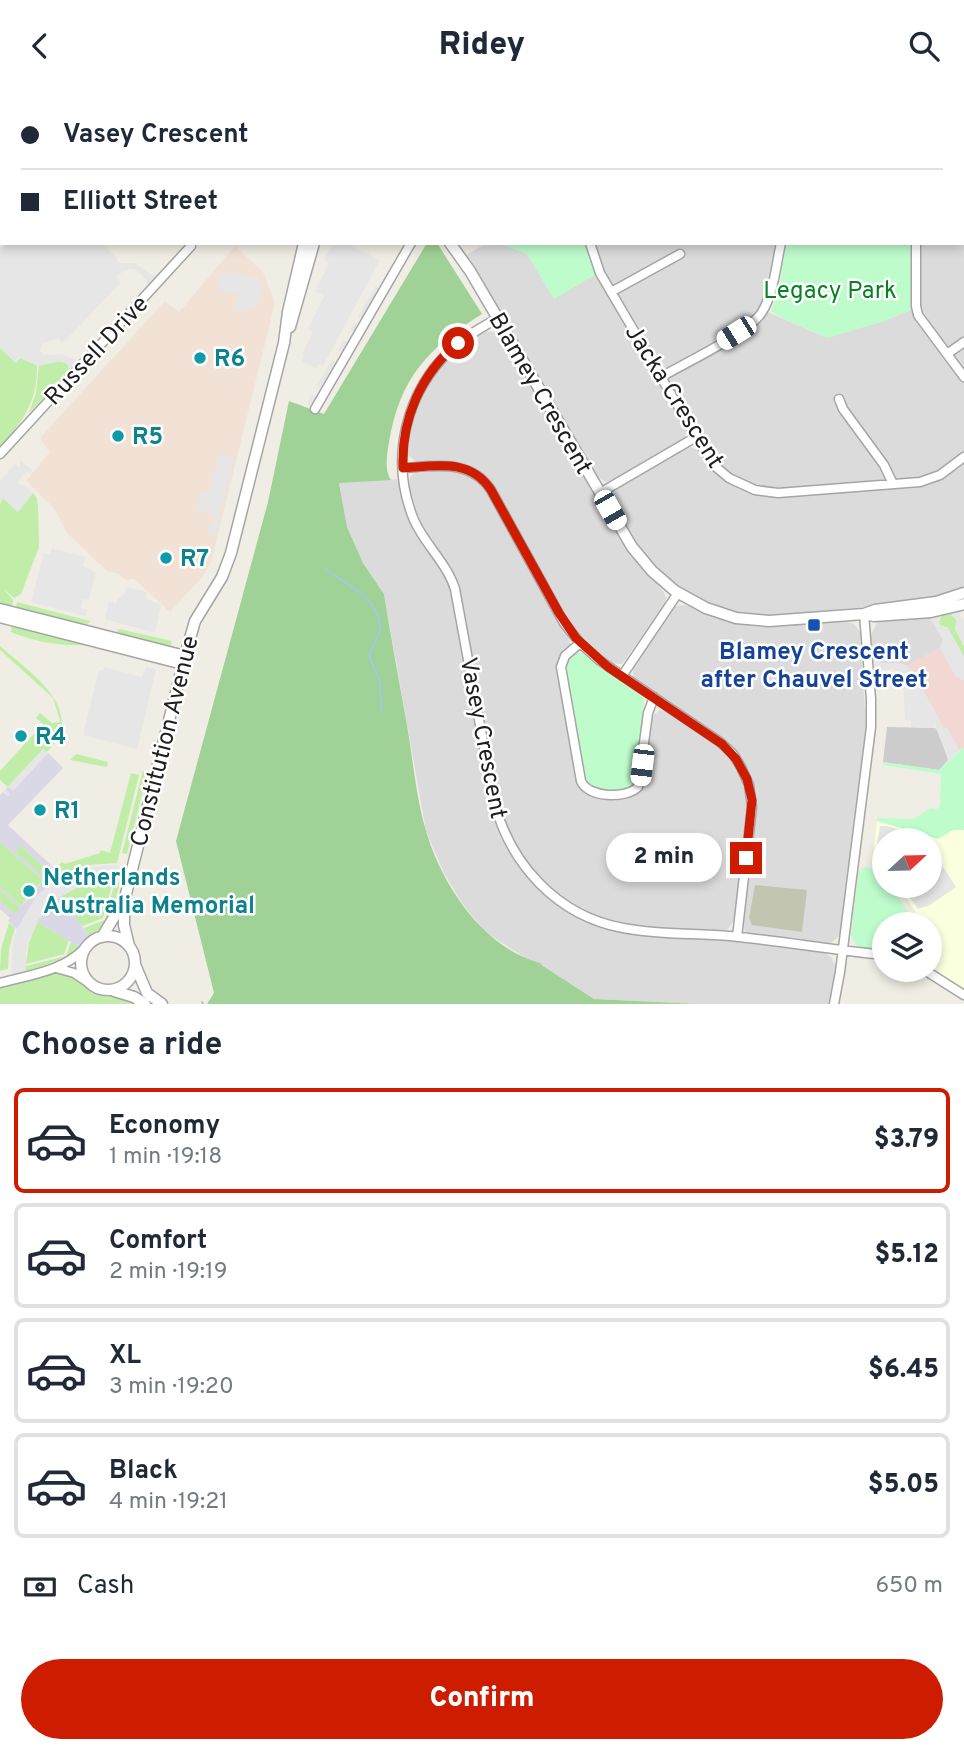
<!DOCTYPE html>
<meta charset="utf-8">
<style>
:root{--surface:#fff;--page:#f2f2f3;--text:#1f2937;--muted:#747a83;--line:#e0e1e3;--accent:#cd1c00}
body{margin:0;font-family:Overpass,sans-serif;background:var(--page);color:var(--text);height:100vh;display:flex;flex-direction:column;font-size:26px;white-space:nowrap}
*{box-sizing:border-box;margin:0}
p{font-size:23px;color:var(--muted)}
.icon{flex:none;width:38px;height:38px;fill:none;stroke:currentColor;stroke-width:2;stroke-linecap:round;stroke-linejoin:round}
.map{position:relative;height:913px;overflow:hidden}
.panel{display:flex;flex-direction:column;background:var(--surface);flex:1}
.panel>*{flex:none}
.hud{position:absolute;left:0px;top:0px;width:964px;height:154px;box-shadow:0 4px 10px #0003;display:grid;align-content:center;height:154px;padding:0 21px;background:var(--surface)}
.needle{width:46px;rotate:68deg}
.controls{position:absolute;left:872px;top:737px;display:grid;gap:14px}
.controls a{display:grid;place-items:center;width:70px;height:70px;border-radius:50%;background:var(--surface);box-shadow:0 4px 10px #0003;font-size:35px}
.end{position:absolute;width:32px;height:32px;margin:-16px;border:9px solid #cd1c00;background:#fff;box-shadow:0 0 0 4px #fff}
.from{border-radius:50%}
.bubble{position:absolute;height:49px;border-radius:24px;background:var(--surface);box-shadow:0 4px 10px #0003;font-size:23px;font-weight:800;line-height:49px;text-align:center}
.car{position:absolute;width:21px;height:42px;margin:-21px -10px;border-radius:9px;box-shadow:0 0 5px 2px #0007;background:linear-gradient(#fff 24%,#345 0 40%,#fff 0 76%,#345 0 86%,#fff 0)}
.hud b{display:flex;align-items:center;gap:24px;height:66px;font-size:26px}
.hud b+b{border-top:2px solid var(--line)}
.hud i{width:18px;height:18px;background:var(--text)}
ul{padding:0;list-style:none}
li{display:flex;align-items:center;gap:21px;height:105px;margin:0 14px 10px;padding:0 7px;border:4px solid var(--line);border-radius:10px}
li div{flex:1}
li b{display:block;font-size:26px}
li em{font-style:normal;font-weight:800}
li.active{border-color:var(--accent)}
li>.icon{width:63px;height:63px;stroke-width:1.5}
h2{padding:0 21px;font-size:32px;line-height:84px}
.pay{display:flex;align-items:center;gap:18px;height:77px;padding:0 21px;font-size:26px}
.pay p{margin-inline-start:auto}
.cta{display:flex;gap:14px;margin-top:auto;padding:14px 21px}
.cta a{flex:1;height:80px;border-radius:42px;background:var(--accent);color:#fff;font-size:28px;font-weight:800;line-height:80px;text-align:center}
header{display:flex;justify-content:space-between;align-items:center;height:91px;padding:0 21px;background:var(--surface);font-size:32px;font-weight:800}
.map>svg:first-child{display:block}
</style>
<header><svg class="icon" aria-label="back" viewBox="0 0 24 24"><path d="M15 5l-7 7 7 7"/></svg>Ridey<svg class="icon" aria-label="search" viewBox="0 0 24 24"><circle cx="10" cy="10" r="6"/><path d="M15 15l6 6"/></svg></header>
<div class="map">
<svg width="964" height="913" viewBox="0 0 964 913">
<rect width="100%" height="100%" fill="#f0ede4"/>
<path fill="#dcdbdb" d="M539,0H735L540,2Z
M737,0H930L737,2Z
M964,87V365L931,388L917,391L891,387L778,402L763,401L716,376L603,187L590,152H781L763,219L825,246L884,230L913,218L916,152H962Z
M487,152H501L527,163L554,207L596,183L686,336V344L682,350L615,389L607,391L598,387L466,164Z
M487,240L498,242L504,249L627,458L664,501L666,508L663,516L622,573L609,572L575,539L492,394L484,385L462,372H417L407,363L411,329L419,308L433,284L453,262L474,246Z
M689,356L698,359L714,380L729,391L751,402L769,405L924,394L944,386L964,371V500L929,510L768,525L726,519L698,508L669,489L645,466L616,419L613,410V404L618,397Z
M447,379L465,382L483,395L568,544L570,553L559,569L558,580L580,697L585,702L595,705L625,706L638,701L643,691L650,627L660,619L668,621L715,653L737,676L746,698L748,720L734,829L728,838L720,840L645,836L599,826L559,805L537,785L521,765L507,738L498,712L458,497L451,479L423,438L408,395L410,386L414,382Z
M400,388L403,411L411,433L443,481L451,500L491,719L502,748L522,779L540,800L560,815L595,833L619,841L725,849L824,861L831,866L836,876L829,913H697L594,908L543,875L540,872L527,868L485,841L462,812L444,782L426,740L384,503L363,472L347,436L339,391Z
M686,514L719,528L743,533L771,535L844,530L854,533L860,541L866,636L841,837L838,846L831,852L822,853L751,844L745,840L742,830L756,716L754,700L747,680L739,665L722,648L638,591L633,585V576L670,520L676,515Z
M926,525L932,530L943,549L940,557L907,575L900,572H880L876,570L873,563L871,544L878,530Z"/>
<path fill="#f2d7d2" d="M940,557L956,586L964,589V656L959,659L947,637L944,638L914,582L907,575Z"/>
<path fill="#faffde" d="M877,730L938,748L953,739H964V899L929,879V833H917L916,822L899,795L929,794V749H884V768L872,769Z"/>
<path fill="#ccc" d="M887,636L935,637L940,642L948,669L939,679L883,671Z"/>
<path fill="#f2e2d6" d="M235,155L263,181L275,212L211,471L203,485L170,521L134,488L126,489L119,483L107,480L67,442L54,417L26,390L50,361L40,347L165,210L179,221Z"/>
<path fill="#c2c5af" d="M755,794L807,799L802,841L752,834L749,827Z"/>
<path fill="#c0eda7" d="M0,257L16,272L20,267L37,274C38,310 22,332 0,356Z
M58,270L67,272L70,278L29,322L36,302L39,274Z
M33,402L37,407L38,416L39,456L21,503L14,507L3,497L13,509L12,517L0,513V413L3,407L18,421Z
M17,511L90,530H91L84,535L16,518Z
M950,522L957,530L955,538L964,555V566L948,537L940,534L939,531L942,523Z
M12,533L84,552L85,554C59,555 35,551 11,541Z
M119,538L172,550L170,557L115,543Z
M0,555C31,583 89,619 47,661L43,658L8,696L0,689V680L43,633L36,627L40,622L52,632L60,631V629L53,607L0,559Z
M76,663L108,671L107,676L70,669Z
M143,679L146,687L127,763L122,762Z
M131,682L139,684L117,772L88,774L65,782L58,775L62,771L65,773L100,762L101,759L110,762Z
M0,751L44,790L33,798L21,815L0,796Z
M20,754L52,783L46,789L14,760Z
M103,790H113L103,827L82,835L61,805L76,797Z
M115,790L120,791C114,815 112,833 89,845L84,837L105,829Z
M0,799L20,817L14,823L0,810Z
M37,831L69,849L64,863L26,873L29,852Z
M9,832L15,837L9,858L8,878L0,880L1,858Z
M71,851L80,856C70,873 44,875 26,880V875L66,865Z
M58,881L76,886L96,903L107,906L120,904L142,913H0V896Z"/>
<path fill="#a0d196" d="M427,152H437L482,223C428,257 400,287 389,351C387,363 384,379 391,389L339,392L347,436L363,472L384,503C391,547 399,590 407,634C413,669 416,706 426,740C442,794 483,857 540,872L543,875L594,908L697,913H207L214,902L176,750L268,411L289,310L324,323Z"/>
<path fill="#befccc" d="M501,152H586L596,183L554,208L527,163Z
M786,152H913V218L884,230L828,247L788,230L771,220L779,200Z
M580,561L639,601L644,608L636,692L633,697C618,702 597,702 585,691L564,577C565,568 571,563 580,561Z
M964,656V739H953L938,748L877,730V727L914,728L930,717L937,718L940,715L941,683L883,674V671L939,679Z
M865,776L880,779L884,784V794L891,795L909,823L910,833H884V860C869,858 856,860 851,844L858,783L860,779Z"/>
<path fill="#e6e6e6" d="M6,152H101L118,168L117,170L119,172H135L152,184L159,183L147,196V189L136,179L129,178L122,181L116,186L121,191L67,248L62,252L58,247L42,253L40,260L45,264L62,263L76,269L82,267L69,281L68,274L61,270L38,275L20,267L16,272L0,257V158Z
M333,152H346L380,169L323,275L318,273L316,278L302,270L304,265L302,263L313,241L308,238L324,205L315,200L329,172L324,169Z
M225,182H240L259,189L258,193L263,195L256,218L247,215L245,220L236,217L239,203L219,200L220,183Z
M376,195L384,201L315,318L307,312L312,303L317,306L322,298L317,294L332,269L337,272L343,262L338,259L343,249L349,252L355,242L350,239L354,232L359,235L363,229L358,225Z
M219,363L234,367L216,440L212,445L205,440L213,431L215,423L196,419L201,401L209,403Z
M20,369L33,380L26,381L17,391L21,395L23,393L33,402L18,421L3,407L0,413V390L15,373L20,377Z
M52,457L85,466L83,475L96,481L89,509L83,508L81,517L87,519L85,525L31,511L44,462L50,464Z
M126,496L147,501L145,507L161,514L155,542L105,528L109,511L116,513L115,518L117,509L125,502Z
M962,518L960,524L964,529V555L955,538L957,530L953,524L948,522Z
M943,522L939,527L940,534L948,537L964,566V589L956,586L940,557L943,549L932,530L925,525Z
M873,566L879,572H900L912,579L944,637L947,636L959,659L949,671L934,632L933,637L911,636V629H905L903,587H908V584L893,578L881,579L875,586Z
M104,576L142,586L146,576L156,578L137,658L83,644L99,579L103,580Z
M43,658L48,662L8,705L3,701Z
M880,735H887L924,746L925,749H884V764L876,763Z
M932,765H936L956,796L930,814L918,818L902,795L929,794V767Z
M105,774L124,775L120,791L103,790L83,794L56,808L40,827L30,846L26,863V880L11,884L13,850L21,828L32,811L49,794L66,784L79,779Z"/>
<path fill="#dad8e6" fill-rule="evenodd" d="M48,662L63,677L8,734L55,778L58,775L67,784L49,794L35,807L17,838L8,830L10,827L0,818V810L14,823L20,817L0,799V796L21,815L29,807L23,802L24,795L31,793L36,797L44,790L0,751V704L3,701L8,705L10,703L6,699L8,696L13,700ZM20,754L51,782L46,788L15,760Z
M61,805L89,845L80,856L37,831L50,814Z"/>
<g fill="none" stroke-linecap="round" stroke-linejoin="round">
<path stroke="#a2c9e0" stroke-width="2" d="M325,478C344,492 383,509 380,538C379,546 372,556 369,564L380,592L381,620
M202,911L203,913"/>
<defs>
<path id="minor" d="M534,0L535,2
M953,0L955,2
M739,2V0
M927,2L931,0
M962,12L964,14
M962,94L964,93
M590,152L600,182L702,356L716,376L729,387L755,399L778,402L920,391L940,384L964,366
M916,152V215L918,224L964,286
M611,201L680,163
M498,227C482,236 466,245 453,257C405,300 389,369 414,429C425,454 447,472 455,498L494,710C510,773 557,825 623,837C658,844 695,842 730,845C781,850 832,859 884,864
M947,263L964,251
M661,286C685,272 749,242 762,221C774,202 776,174 781,152
M839,308L843,318L884,374L893,393
M315,318L411,152
M0,363L191,155
M403,377C436,375 470,368 491,399L564,532L580,552L599,569L720,651L733,663L741,676L749,694L752,716L737,846
M600,402L696,346
M580,552L565,565L561,576L581,690C588,707 626,708 638,696L648,622L654,606
M622,585L678,502
M56,877L74,882L89,892
M923,878L964,904
M0,892C29,884 64,880 85,857
M834,913L840,881L871,636V608L864,523"/>
<path id="tertiary" d="M342,2V0
M350,2V0
M450,152L470,180L632,456L652,480L675,500L706,517L736,527L769,530L864,523L874,525L931,521L964,513
M290,236L314,152
M0,518L185,565
M864,523L875,519L936,511L964,502
M0,526L183,573
M81 872a27 27 0 1 1 54 0a27 27 0 1 1-54 0Z
M102,846L122,813
M129,855L124,834V811L185,565L195,530L222,486L231,462L284,252L288,221L304,152
M136,876L147,902L162,913
M114,900L134,906L145,913"/>
<path id="primary" d="M37,2L38,0
M0,61L2,59"/>
</defs>
<use href="#minor" stroke="#a5a5a5" stroke-width="11"/>
<use href="#tertiary" stroke="#a5a5a5" stroke-width="13"/>
<use href="#primary" stroke="#997b00" stroke-width="16"/>
<use href="#minor" stroke="#fff" stroke-width="8"/>
<use href="#tertiary" stroke="#fff" stroke-width="10"/>
<use href="#primary" stroke="#ffe19a" stroke-width="12"/>
</g>
<g fill="none" stroke-linecap="round" stroke-linejoin="round">
<path stroke="#cd1c00" stroke-width="9" d="M458,252C421,283 401,328 403,377C436,375 470,367 491,399L559,522L576,547L608,576L722,653L736,668L747,688L752,709L746,767"/>
</g>
<g fill="#0f9aa8" stroke="#fff" stroke-width="2.5">
<circle cx="200" cy="267" r="7"/>
<circle cx="118" cy="345" r="7"/>
<circle cx="166" cy="467" r="7"/>
<circle cx="21" cy="645" r="7"/>
<circle cx="40" cy="719" r="7"/>
<circle cx="29" cy="800" r="7"/>
</g>
<rect fill="#1a4fb4" stroke="#fff" stroke-width="2.5" x="807" y="527" width="14" height="14" rx="3.5"/>
<g text-anchor="middle" stroke-width="5" stroke-linejoin="round" paint-order="stroke">
<g font-size="24" fill="#058321" stroke="#fff">
<text x="830" y="207">Legacy Park</text>
</g>
<g font-size="24" fill="#1e1e1e" stroke="#fff">
<text transform="translate(96 259) rotate(-47)" y="8">Russell Drive</text>
<text transform="translate(541 302) rotate(60)" y="8">Blamey Crescent</text>
<text transform="translate(675 305) rotate(58)" y="8">Jacka Crescent</text>
<text transform="translate(484 647) rotate(79)" y="8">Vasey Crescent</text>
<text transform="translate(164 650) rotate(-76)" y="8">Constitution Avenue</text>
</g>
<g font-size="24" font-weight="bold" fill="#0d838f" stroke="#fff" text-anchor="start">
<text x="214" y="275">R6</text>
<text x="132" y="353">R5</text>
<text x="180" y="475">R7</text>
<text x="35" y="653">R4</text>
<text x="54" y="727">R1</text>
<text x="43" y="794">Netherlands<tspan x="43" dy="28">Australia Memorial</tspan></text>
</g>
<g font-size="24" font-weight="bold" fill="#164399" stroke="#fff">
<text x="814" y="568">Blamey Crescent<tspan x="814" dy="28">after Chauvel Street</tspan></text>
</g>
</g>
</svg>
<div class="controls">
<a><svg class="needle" viewBox="-14 -14 28 28"><path d="M0-13l5 13h-10z" fill="#e53935"/><path d="M0 13l5-13h-10z" fill="#747a83"/></svg></a>
<a><svg class="icon" aria-label="layers" viewBox="0 0 24 24"><path d="M12 4l9 5-9 5-9-5zM3 14l9 5 9-5"/></svg></a>
</div>
<i class="end from" style="left:458px;top:252px"></i>
<i class="end" style="left:746px;top:767px"></i>
<div class="bubble" style="left:606px;top:742px;width:116px">2 min</div>
<i class="car" style="left:736px;top:242px;rotate:238deg"></i>
<i class="car" style="left:610px;top:419px;rotate:150deg"></i>
<i class="car" style="left:642px;top:674px;rotate:187deg"></i>
<div class="hud">
<b><i class="from"></i>Vasey Crescent</b>
<b><i></i>Elliott Street</b>
</div>
</div>
<section class="panel">
<h2>Choose a ride</h2>
<ul>
<li class="active"><svg class="icon" aria-label="car" viewBox="0 0 24 24"><path d="M5 17H2v-5l4-1 3-4h7l3 4 3 1v5h-3M9 17h6M6 11h13"/><circle cx="7" cy="17" r="2"/><circle cx="17" cy="17" r="2"/></svg><div><b>Economy</b><p>1 min · 19:18</p></div><em>$3.79</em></li>
<li><svg class="icon" aria-label="car" viewBox="0 0 24 24"><path d="M5 17H2v-5l4-1 3-4h7l3 4 3 1v5h-3M9 17h6M6 11h13"/><circle cx="7" cy="17" r="2"/><circle cx="17" cy="17" r="2"/></svg><div><b>Comfort</b><p>2 min · 19:19</p></div><em>$5.12</em></li>
<li><svg class="icon" aria-label="car" viewBox="0 0 24 24"><path d="M5 17H2v-5l4-1 3-4h7l3 4 3 1v5h-3M9 17h6M6 11h13"/><circle cx="7" cy="17" r="2"/><circle cx="17" cy="17" r="2"/></svg><div><b>XL</b><p>3 min · 19:20</p></div><em>$6.45</em></li>
<li><svg class="icon" aria-label="car" viewBox="0 0 24 24"><path d="M5 17H2v-5l4-1 3-4h7l3 4 3 1v5h-3M9 17h6M6 11h13"/><circle cx="7" cy="17" r="2"/><circle cx="17" cy="17" r="2"/></svg><div><b>Black</b><p>4 min · 19:21</p></div><em>$5.05</em></li>
</ul>
<div class="pay"><svg class="icon" aria-label="cash" viewBox="0 0 24 24"><path d="M3 7h18v10H3z"/><circle cx="12" cy="12" r="2"/></svg>Cash<p>650 m</p></div>
<div class="cta"><a>Confirm</a></div>
</section>
